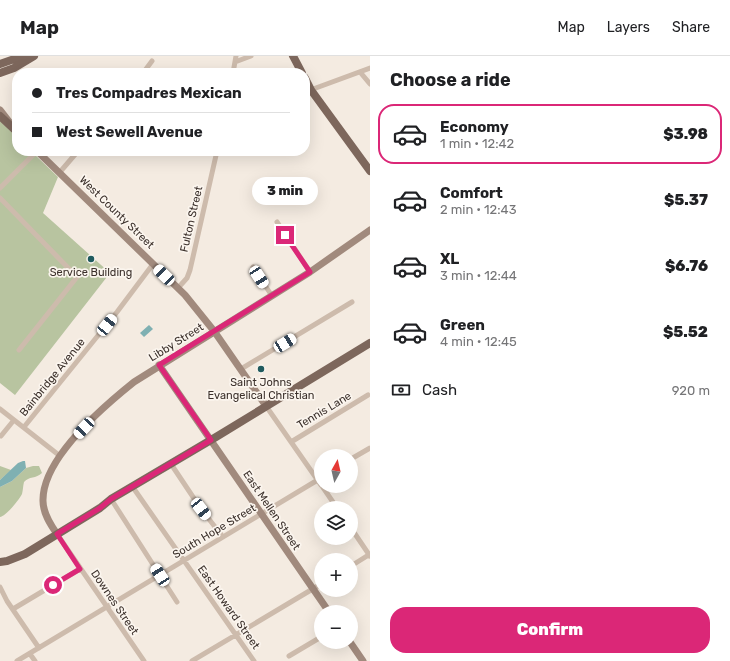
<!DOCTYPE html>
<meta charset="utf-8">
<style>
:root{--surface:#fff;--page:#f6f6f6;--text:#202124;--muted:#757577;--line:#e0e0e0;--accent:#db2777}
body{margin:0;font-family:Rubik,sans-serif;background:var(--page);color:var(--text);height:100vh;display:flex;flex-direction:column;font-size:15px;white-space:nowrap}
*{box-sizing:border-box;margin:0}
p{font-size:13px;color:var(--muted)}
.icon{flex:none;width:22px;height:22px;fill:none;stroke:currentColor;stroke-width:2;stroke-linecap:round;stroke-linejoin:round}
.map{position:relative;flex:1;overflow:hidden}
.sheet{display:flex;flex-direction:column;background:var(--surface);width:360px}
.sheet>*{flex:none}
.banner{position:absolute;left:12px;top:12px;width:298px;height:88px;border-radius:16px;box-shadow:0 4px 16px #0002;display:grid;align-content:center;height:88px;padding:0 20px;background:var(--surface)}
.needle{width:26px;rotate:8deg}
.controls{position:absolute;left:314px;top:393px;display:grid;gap:8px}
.controls a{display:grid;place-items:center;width:44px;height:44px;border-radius:50%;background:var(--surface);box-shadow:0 4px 16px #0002;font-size:20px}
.end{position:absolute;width:18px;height:18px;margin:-9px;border:5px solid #db2777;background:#fff;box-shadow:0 0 0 2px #fff}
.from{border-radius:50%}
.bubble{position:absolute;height:28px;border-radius:14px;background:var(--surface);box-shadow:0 4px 16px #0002;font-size:13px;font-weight:800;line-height:28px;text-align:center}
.car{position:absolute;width:12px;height:24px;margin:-12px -6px;border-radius:5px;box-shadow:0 0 3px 1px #0007;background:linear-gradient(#fff 24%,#345 0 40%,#fff 0 76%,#345 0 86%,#fff 0)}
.banner b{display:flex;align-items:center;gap:14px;height:38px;font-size:15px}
.banner b+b{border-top:1px solid var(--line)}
.banner i{width:10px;height:10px;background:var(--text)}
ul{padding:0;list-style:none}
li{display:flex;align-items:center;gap:12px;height:60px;margin:0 8px 6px;padding:0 12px;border:2px solid transparent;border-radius:16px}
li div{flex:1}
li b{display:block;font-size:15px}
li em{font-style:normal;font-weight:800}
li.selected{border-color:var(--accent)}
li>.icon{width:36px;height:36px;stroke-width:1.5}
h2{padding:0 20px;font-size:18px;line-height:48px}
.pay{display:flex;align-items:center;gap:10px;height:44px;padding:0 20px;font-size:15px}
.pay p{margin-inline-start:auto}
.primary-button{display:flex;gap:8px;margin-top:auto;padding:8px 20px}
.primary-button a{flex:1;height:46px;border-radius:16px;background:var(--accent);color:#fff;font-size:16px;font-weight:800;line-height:46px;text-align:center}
header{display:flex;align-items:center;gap:24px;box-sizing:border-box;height:56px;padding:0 20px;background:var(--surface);border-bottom:1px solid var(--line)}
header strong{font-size:19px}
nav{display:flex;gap:22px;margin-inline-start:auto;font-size:14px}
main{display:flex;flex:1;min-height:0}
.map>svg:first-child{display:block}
</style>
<header>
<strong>Map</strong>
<nav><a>Map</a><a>Layers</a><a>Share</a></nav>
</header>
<main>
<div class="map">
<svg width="370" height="605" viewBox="0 0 370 605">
<rect width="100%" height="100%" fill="#f4ebe1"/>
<path fill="#b8c4a0" d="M0,65L17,81V95H31L58,121L43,157L110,217L15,339L0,327Z
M0,410L11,414L0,424Z
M33,410H39L42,417C36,423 29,420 24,426C23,430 23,434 22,438C19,444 6,460 0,461V431L12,425L26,412Z"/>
<path fill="#7fb0b2" d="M149,269L153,273L144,281L140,277Z
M23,405H25L26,412L12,425L0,431V424L18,407Z"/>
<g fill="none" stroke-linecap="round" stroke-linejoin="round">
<path stroke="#cdbbac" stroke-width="5" d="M235,6L251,0
M360,16L370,28
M143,17L152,5
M233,17L236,0
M305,36L370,12
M60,116L78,95
M0,132L37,95
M0,142L77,221L19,294
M277,166L310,216
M253,211L272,240
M178,232L187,222L190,214L217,95
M241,313L352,246
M266,350L321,429
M0,353L60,400
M24,371L117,256L153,208
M1,380L14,364
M291,386L368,339
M351,403L370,392
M171,408L201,453L223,481
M132,430L254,605
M322,430L337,452
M111,443L177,546
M351,472L370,500
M57,478L144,605
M351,510L370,498
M0,531L7,545L39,592
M13,553L80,513
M30,598L35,605
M289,600L321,581
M17,605L321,422
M192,605L321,528"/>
<path stroke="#a18a7d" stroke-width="7" d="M0,54L17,76
M37,95L185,239L214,275L266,350
M159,309L329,556
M57,478C50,468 43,457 43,445C42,403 104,350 134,326L310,216L370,174
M350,586L363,605"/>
<path stroke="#7d675c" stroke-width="8" d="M293,0L302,17
M0,8L23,0
M0,17L14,12L34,0
M305,22L311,34L370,115
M0,60L14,73
M0,506L7,505L25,498L100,452L111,443L216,381L370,287"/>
</g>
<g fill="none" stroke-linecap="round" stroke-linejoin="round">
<path stroke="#db2777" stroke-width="5" d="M53,529L80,513L57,478L100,452L111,443L211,384L159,309L310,216L285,179"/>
</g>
<g fill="#1f5a5e" stroke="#fbf5ee" stroke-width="1.5">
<circle cx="91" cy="203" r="4"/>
<circle cx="261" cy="313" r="4"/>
</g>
<g text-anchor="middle" stroke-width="3.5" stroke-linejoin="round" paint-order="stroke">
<g font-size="11" fill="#3b302b" stroke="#fbf5ee">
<text transform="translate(117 156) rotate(44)" y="4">West County Street</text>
<text transform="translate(191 163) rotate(-77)" y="4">Fulton Street</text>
<text transform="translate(176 286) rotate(-32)" y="4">Libby Street</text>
<text transform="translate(52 321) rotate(-51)" y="4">Bainbridge Avenue</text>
<text transform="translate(324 354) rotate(-31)" y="4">Tennis Lane</text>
<text transform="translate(272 454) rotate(56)" y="4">East Mellen Street</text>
<text transform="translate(214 475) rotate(-31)" y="4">South Hope Street</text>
<text transform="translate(115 546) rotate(56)" y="4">Downes Street</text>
<text transform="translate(229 551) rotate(55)" y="4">East Howard Street</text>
</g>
<g font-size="11" fill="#3b302b" stroke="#fbf5ee">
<text x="91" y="220">Service Building</text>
<text x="261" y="330">Saint Johns<tspan x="261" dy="13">Evangelical Christian</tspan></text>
</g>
</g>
</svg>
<div class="controls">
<a><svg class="needle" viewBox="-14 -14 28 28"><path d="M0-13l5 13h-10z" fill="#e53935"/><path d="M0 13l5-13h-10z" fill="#757577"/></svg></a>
<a><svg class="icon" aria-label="layers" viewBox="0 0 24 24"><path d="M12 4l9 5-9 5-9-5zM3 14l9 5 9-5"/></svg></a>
<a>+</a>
<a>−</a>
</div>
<i class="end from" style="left:53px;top:529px"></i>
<i class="end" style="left:285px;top:179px"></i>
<div class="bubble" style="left:252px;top:121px;width:66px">3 min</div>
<i class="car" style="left:164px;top:219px;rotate:314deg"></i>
<i class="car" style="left:259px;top:221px;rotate:147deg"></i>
<i class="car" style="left:107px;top:269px;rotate:39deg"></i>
<i class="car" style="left:285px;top:287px;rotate:59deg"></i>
<i class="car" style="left:84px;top:372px;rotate:223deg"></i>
<i class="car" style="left:201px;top:453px;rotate:142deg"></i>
<i class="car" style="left:160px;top:519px;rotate:327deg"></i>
<div class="banner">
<b><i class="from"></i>Tres Compadres Mexican</b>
<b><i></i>West Sewell Avenue</b>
</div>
</div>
<section class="sheet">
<h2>Choose a ride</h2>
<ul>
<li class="selected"><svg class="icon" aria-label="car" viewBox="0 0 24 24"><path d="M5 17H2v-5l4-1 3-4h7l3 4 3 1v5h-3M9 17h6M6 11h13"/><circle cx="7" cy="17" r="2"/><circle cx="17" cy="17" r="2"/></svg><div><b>Economy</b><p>1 min · 12:42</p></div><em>$3.98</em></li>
<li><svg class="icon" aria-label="car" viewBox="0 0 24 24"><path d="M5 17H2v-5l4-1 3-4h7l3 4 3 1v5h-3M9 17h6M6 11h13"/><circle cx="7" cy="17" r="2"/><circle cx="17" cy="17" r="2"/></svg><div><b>Comfort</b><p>2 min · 12:43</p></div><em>$5.37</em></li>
<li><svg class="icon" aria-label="car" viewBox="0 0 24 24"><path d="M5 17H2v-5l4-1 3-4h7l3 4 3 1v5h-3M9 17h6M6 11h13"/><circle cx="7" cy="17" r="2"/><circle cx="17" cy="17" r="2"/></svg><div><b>XL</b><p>3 min · 12:44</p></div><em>$6.76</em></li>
<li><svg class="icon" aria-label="car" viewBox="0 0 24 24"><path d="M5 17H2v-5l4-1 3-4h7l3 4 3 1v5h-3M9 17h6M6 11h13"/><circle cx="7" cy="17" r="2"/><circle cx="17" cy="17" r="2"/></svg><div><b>Green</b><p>4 min · 12:45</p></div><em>$5.52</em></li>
</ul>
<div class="pay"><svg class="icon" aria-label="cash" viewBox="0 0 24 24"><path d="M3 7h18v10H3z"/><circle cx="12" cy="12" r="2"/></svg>Cash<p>920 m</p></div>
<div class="primary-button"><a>Confirm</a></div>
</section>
</main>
